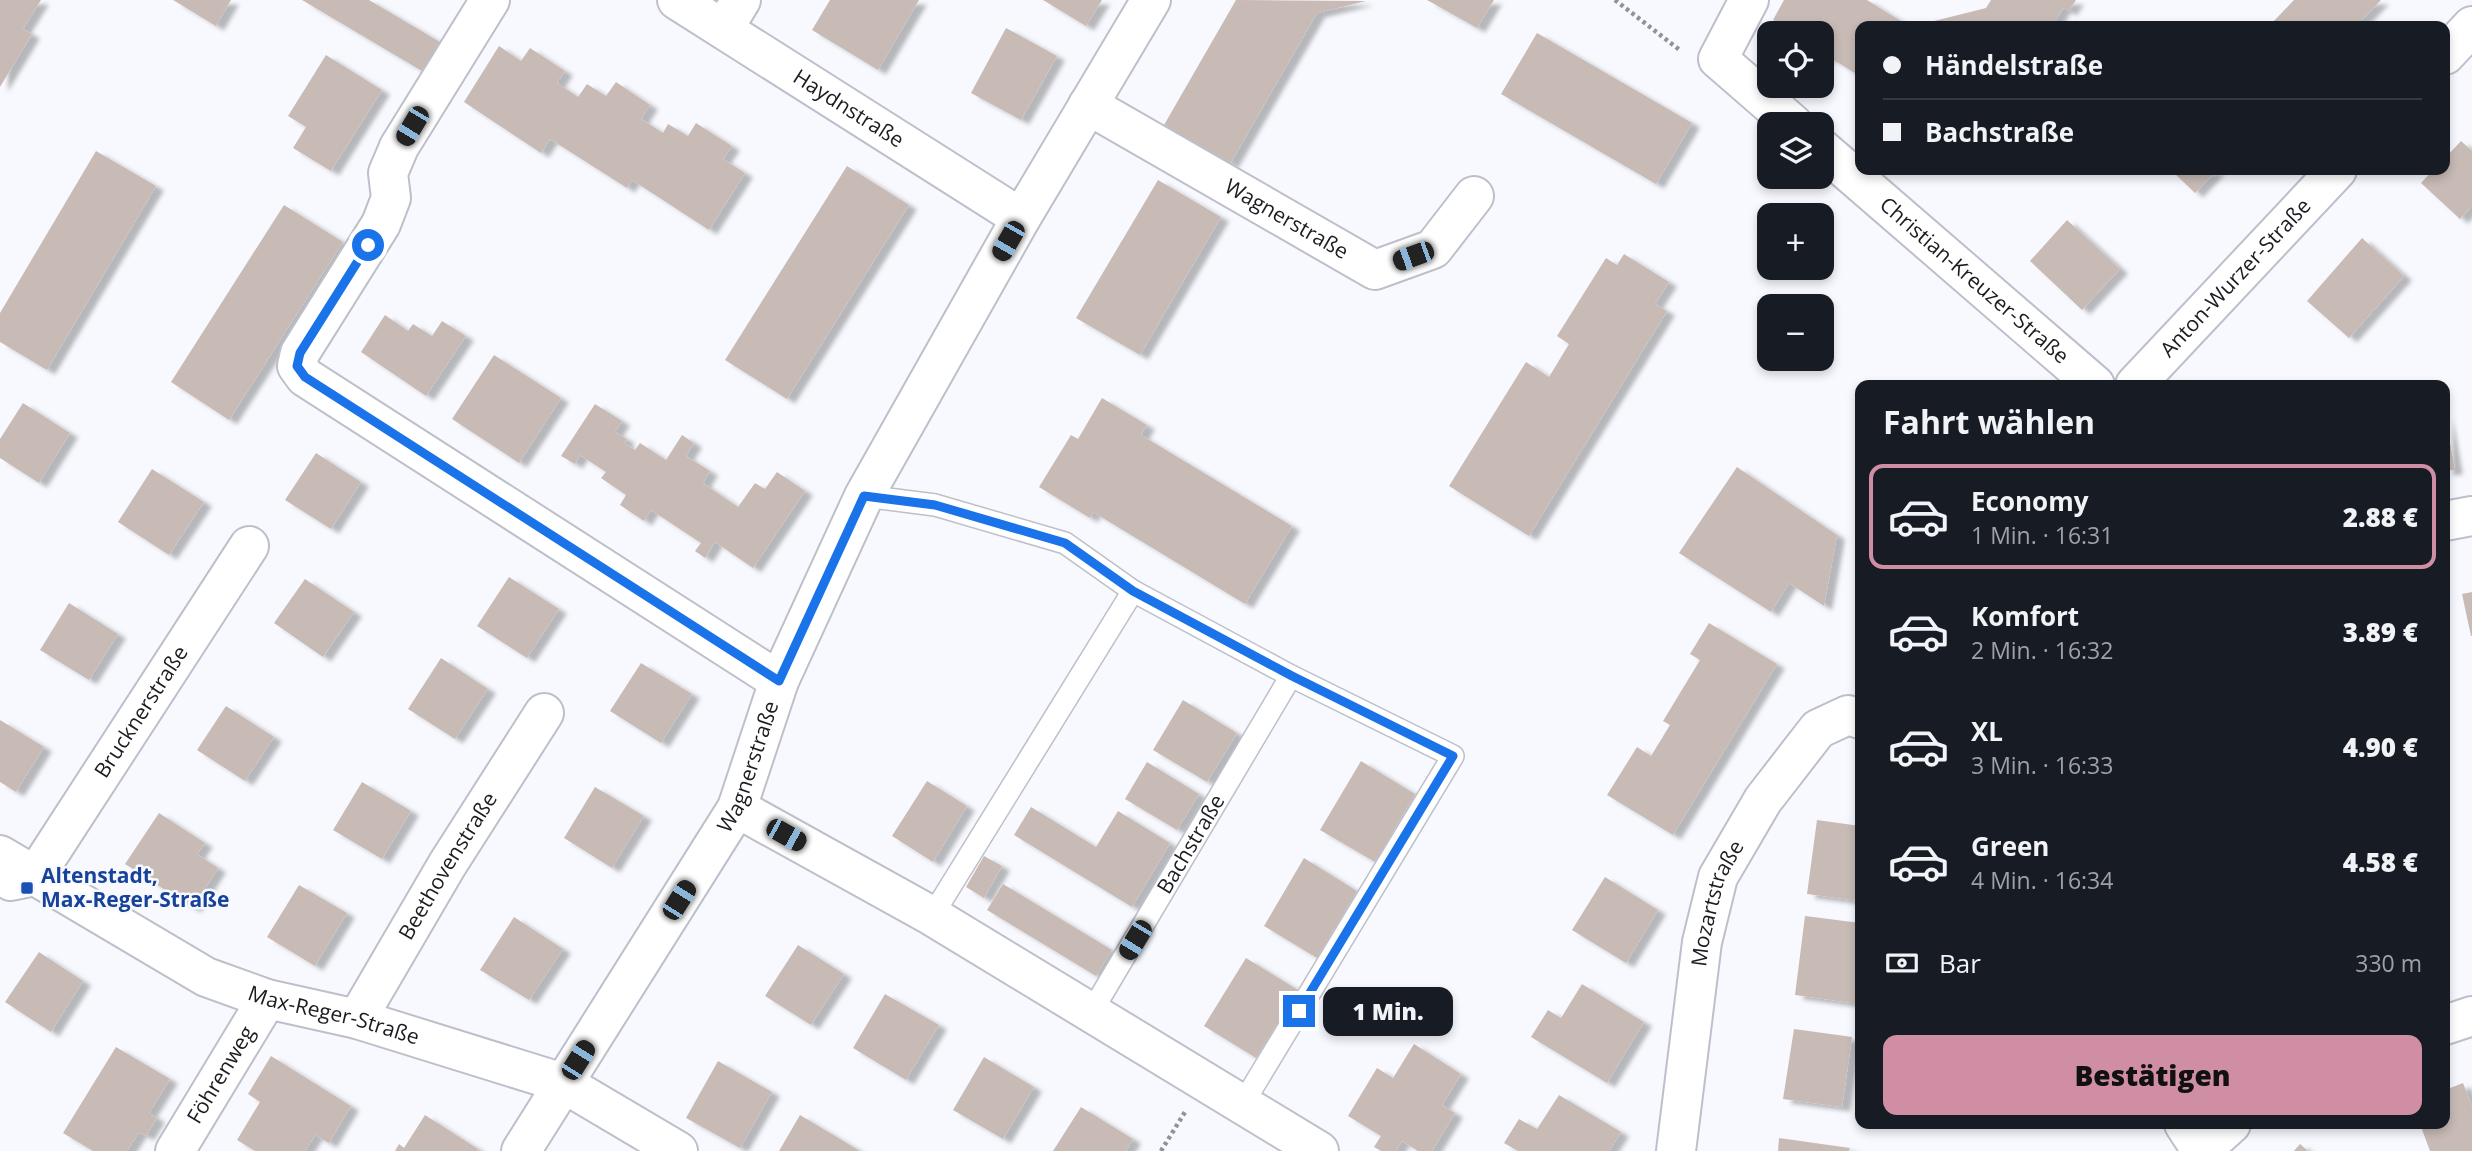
<!DOCTYPE html>
<html lang="de">
<meta charset="utf-8">
<style>
:root{--surface:#171b24;--page:#242831;--text:#f1f3f6;--muted:#9ea1a6;--line:#363941;--accent:#d08ea5}
body{margin:0;font-family:"Open Sans",sans-serif;background:var(--page);color:var(--text);height:100vh;display:flex;flex-direction:column;font-size:26px;white-space:nowrap}
*{box-sizing:border-box;margin:0}
p{font-size:23px;color:var(--muted)}
.icon{flex:none;width:38px;height:38px;fill:none;stroke:currentColor;stroke-width:2;stroke-linecap:round;stroke-linejoin:round}
.map{position:relative;flex:1;overflow:hidden}
.sheet{position:absolute;left:1855px;top:380px;width:595px;height:749px;display:flex;flex-direction:column;background:var(--surface);border-radius:14px;box-shadow:0 4px 10px #0003}
.sheet>*{flex:none}
.banner{position:absolute;left:1855px;top:21px;width:595px;height:154px;border-radius:14px;box-shadow:0 4px 10px #0003;display:grid;align-content:center;height:154px;padding:0 28px;background:var(--surface)}
.controls{position:absolute;left:1757px;top:21px;display:grid;gap:14px}
.controls a{display:grid;place-items:center;width:77px;height:77px;border-radius:14px;background:var(--surface);box-shadow:0 4px 10px #0003;font-size:35px}
.end{position:absolute;width:32px;height:32px;margin:-16px;border:9px solid #1a73e8;background:#fff;box-shadow:0 0 0 4px #fff}
.from{border-radius:50%}
.bubble{position:absolute;height:49px;border-radius:14px;background:var(--surface);box-shadow:0 4px 10px #0003;font-size:23px;font-weight:800;line-height:49px;text-align:center}
.car{position:absolute;width:21px;height:42px;margin:-21px -10px;border-radius:9px;box-shadow:0 0 5px 2px #0007;background:linear-gradient(#222 24%,#8ab4d8 0 40%,#222 0 76%,#8ab4d8 0 86%,#222 0)}
.banner b{display:flex;align-items:center;gap:24px;height:66px;font-size:26px}
.banner b+b{border-top:2px solid var(--line)}
.banner i{width:18px;height:18px;background:var(--text)}
ul{padding:0;list-style:none}
li{display:flex;align-items:center;gap:21px;height:105px;margin:0 14px 10px;padding:0 14px;border:4px solid transparent;border-radius:14px}
li div{flex:1}
li b{display:block;font-size:26px}
li em{font-style:normal;font-weight:800}
li.active{border-color:var(--accent)}
li>.icon{width:63px;height:63px;stroke-width:1.5}
h2{padding:0 28px;font-size:32px;line-height:84px}
.pay{display:flex;align-items:center;gap:18px;height:77px;padding:0 28px;font-size:26px}
.pay p{margin-inline-start:auto}
.cta{display:flex;gap:14px;margin-top:auto;padding:14px 28px}
.cta a{flex:1;height:80px;border-radius:14px;background:var(--accent);color:#111;font-size:28px;font-weight:800;line-height:80px;text-align:center}
.map>svg:first-child{display:block}
</style>
<div class="map">
<svg width="2472" height="1151" viewBox="0 0 2472 1151">
<defs>
<filter id="shadow"><feDropShadow dx="8" dy="4.5" stdDeviation="2" flood-color="#0004"/></filter>
</defs>
<rect width="100%" height="100%" fill="#f8f9fe"/>
<path fill="#c8bbb6" filter="url(#shadow)" d="M0,0H41L23,29L32,34L0,87Z
M173,0H231L216,26Z
M302,0H369L440,42L422,71Z
M830,0H919L878,70L812,30Z
M1043,0H1102L1086,26Z
M1236,0L1366,1L1317,13L1230,164L1164,125Z
M1427,0H1494L1477,28Z
M1784,0H1867L1909,26H1860V76L1827,56L1823,61L1822,60V33H1793L1773,20Z
M1991,0H2076L2069,11L2063,8L2052,26H1914L1986,8Z
M2294,0H2381L2356,26H2272L2271,24Z
M1006,28L1057,56L1021,120L971,93Z
M1537,33L1692,123L1656,184L1501,94Z
M499,46L521,61L530,48L565,71L557,83L578,97L587,84L606,96L616,82L650,105L641,119L663,133L668,124L688,136L696,123L732,146L723,159L745,173L709,230L632,180L627,188L550,139L541,153L464,102Z
M326,55L382,90L331,171L293,148L306,127L288,116Z
M2461,141L2472,151V206L2460,219L2421,183L2433,170H2445V158Z
M96,151L156,186L47,370L0,342V313Z
M847,166L909,205L787,399L725,360Z
M2171,170H2217L2195,193Z
M1158,180L1221,217L1140,355L1076,318Z
M284,205L343,242L229,420L171,382Z
M2067,220L2120,269L2082,310L2030,261Z
M2362,238L2404,276L2349,338L2307,301Z
M1624,254L1669,282L1655,304L1667,311L1529,536L1449,486L1526,362L1549,377L1569,344L1557,336L1606,258L1617,265Z
M385,315L408,331L413,324L432,336L442,321L466,336L426,396L361,352Z
M494,355L561,398L519,463L452,419Z
M1102,398L1147,425L1141,435L1292,526L1245,604L1093,512L1090,518L1039,487L1071,435L1078,439Z
M23,403L70,433L39,483L0,458V439Z
M595,404L622,421L615,432L627,439L624,443L635,450L640,443L666,460L682,435L694,443L686,456L710,471L703,483L738,507L755,483L765,489L777,472L805,491L753,568L715,542L705,558L695,551L701,543L651,510L644,521L620,505L626,495L601,478L606,472L580,455L575,464L561,456Z
M2445,415L2455,470L2445,471Z
M316,453L361,482L331,529L285,500Z
M1737,467L1837,535L1824,606L1789,583L1771,612L1679,553Z
M152,469L204,502L169,555L118,522Z
M509,577L559,609L527,658L477,626Z
M305,579L354,612L323,657L274,623Z
M2472,592V636H2471L2462,594Z
M69,603L118,634L89,680L40,650Z
M1709,623L1777,664L1673,835L1607,795L1637,747L1651,756L1670,725L1663,721L1700,660L1690,654Z
M441,658L488,689L455,739L408,709Z
M641,663L692,694L661,743L610,711Z
M1183,700L1237,733L1207,782L1153,750Z
M226,706L274,737L245,781L197,750Z
M0,720L44,747L16,792L0,782Z
M1361,761L1415,794L1375,862L1320,830Z
M1147,762L1199,794L1177,830L1125,799Z
M927,781L967,806L933,862L892,836Z
M362,782L411,811L382,859L333,830Z
M595,787L644,816L612,868L564,838Z
M1031,807L1096,847L1118,811L1170,843L1132,907L1014,835Z
M159,813L205,843L197,854L218,868L193,908L125,864Z
M1817,820L1860,826V901L1807,894Z
M984,856L1002,866L984,898L966,887Z
M1304,858L1357,891L1317,958L1264,926Z
M1605,877L1658,910L1626,963L1572,930Z
M1003,884L1112,950L1096,976L987,910Z
M299,885L347,913L315,966L267,937Z
M1805,916L1860,923V1004L1795,995Z
M514,917L563,949L529,1000L480,970Z
M798,945L844,974L811,1025L765,996Z
M39,952L83,981L51,1032L5,1002Z
M1246,958L1298,990L1256,1058L1204,1026Z
M1582,984L1644,1022L1607,1083L1531,1037L1548,1010L1561,1018Z
M885,994L939,1025L906,1080L853,1048Z
M1794,1029L1852,1037L1842,1107L1783,1099Z
M1414,1044L1461,1074L1442,1105L1455,1113L1432,1151H1418L1402,1141L1396,1151H1381L1374,1147L1381,1136L1348,1116L1377,1068L1393,1078Z
M116,1047L170,1079L149,1113L157,1118L146,1136L139,1132L127,1151H93L63,1133Z
M271,1056L351,1106L329,1143L315,1135L305,1151H255L237,1140L260,1102L248,1094Z
M984,1057L1034,1087L1003,1139L953,1110Z
M718,1061L772,1092L740,1148L686,1118Z
M2463,1083L2472,1106V1151H2430L2420,1124H2445V1090Z
M1559,1095L1621,1132L1609,1151H1518L1504,1143L1519,1119L1537,1129Z
M1081,1107L1133,1139L1126,1151H1053Z
M425,1115L478,1149L476,1151H395L399,1144L404,1148Z
M800,1115L860,1151H779Z
M1779,1138L1850,1148L1849,1151H1778Z
M2300,1144L2308,1151H2294Z"/>
<g fill="none" stroke-linecap="round" stroke-linejoin="round">
<defs>
<g id="lane">
<path d="M864,496L935,505L1065,543L1133,591L1291,676L1453,756L1242,1105"/>
<path d="M932,916L1133,591"/>
<path id="s1" d="M1092,1011L1291,676"/>
</g>
<g id="street">
<path d="M490,0L399,147L388,173L391,198L381,224L300,353L297,366L305,377L779,681"/>
<path id="s2" d="M677,0L1021,218"/>
<path d="M1749,0L1718,59L1793,124"/>
<path d="M724,28L741,0"/>
<path d="M2445,55L2472,26"/>
<path id="s3" d="M1088,105L1375,270L1433,249L1474,196"/>
<path id="s4" d="M1822,149L2095,385"/>
<path id="s5" d="M2135,385L2337,170"/>
<path d="M2445,521L2472,516"/>
<path d="M737,808L932,916L1319,1151"/>
<path id="s6" d="M0,855L206,977L267,999L357,1019L563,1083L678,1151"/>
<path id="s7" d="M11,881L35,876L249,546"/>
<path id="s8" d="M357,1019L447,865L544,713"/>
<path d="M2445,1025L2472,1016"/>
<path d="M2184,1124L2201,1150"/>
<path id="s9" d="M175,1151L267,999"/>
<path id="s10" d="M521,1151L737,808L779,681L864,496L1021,218L1151,0"/>
<path id="s11" d="M1676,1151L1702,942L1718,877L1763,800L1818,729L1848,715L1860,719"/>
<path d="M2201,1151L2231,1124"/>
</g>
</defs>
<use href="#lane" stroke="#bdbfcb" stroke-width="24"/>
<use href="#street" stroke="#bdbfcb" stroke-width="42"/>
<path stroke="#919297" stroke-width="4.5" stroke-dasharray="3.5 3.5" stroke-linecap="butt" d="M1615,0L1681,51
M1161,1151L1185,1112"/>
<use href="#lane" stroke="#fff" stroke-width="21"/>
<use href="#street" stroke="#fff" stroke-width="38"/>
</g>
<g fill="none" stroke-linecap="round" stroke-linejoin="round">
<path stroke="#1a73e8" stroke-width="9" d="M368,245L300,353L297,366L305,377L779,681L864,496L935,505L1065,543L1133,591L1292,676L1453,756L1299,1011"/>
</g>
<rect fill="#1a4fb4" stroke="#f8f9fe" stroke-width="2.5" x="20" y="881" width="14" height="14" rx="3.5"/>
<g text-anchor="middle" stroke-width="5" stroke-linejoin="round" paint-order="stroke">
<g font-size="21" fill="#1b1c20" stroke="#f8f9fe">
<text dy="7" stroke="none"><textPath href="#s2" startOffset="203">Haydnstraße</textPath></text>
<text dy="7" stroke="none"><textPath href="#s3" startOffset="229">Wagnerstraße</textPath></text>
<text dy="7" stroke="none"><textPath href="#s5" startOffset="147">Anton-Wurzer-Straße</textPath></text>
<text dy="7" stroke="none"><textPath href="#s4" startOffset="201">Christian-Kreuzer-Straße</textPath></text>
<text dy="7" stroke="none"><textPath href="#s7" startOffset="220">Brucknerstraße</textPath></text>
<text dy="7" stroke="none"><textPath href="#s10" startOffset="448">Wagnerstraße</textPath></text>
<text dy="7" stroke="none"><textPath href="#s1" startOffset="194">Bachstraße</textPath></text>
<text dy="7" stroke="none"><textPath href="#s8" startOffset="178">Beethovenstraße</textPath></text>
<text dy="7" stroke="none"><textPath href="#s11" startOffset="252">Mozartstraße</textPath></text>
<text dy="7" stroke="none"><textPath href="#s6" startOffset="373">Max-Reger-Straße</textPath></text>
<text dy="7" stroke="none"><textPath href="#s9" startOffset="89">Föhrenweg</textPath></text>
</g>
<g font-size="21" font-weight="bold" fill="#164399" stroke="#f8f9fe" text-anchor="start">
<text x="41" y="883">Altenstadt,<tspan x="41" dy="24">Max-Reger-Straße</tspan></text>
</g>
</g>
</svg>
<div class="controls">
<a><svg class="icon" aria-label="locate" viewBox="0 0 24 24"><circle cx="12" cy="12" r="6"/><path d="M12 2v4M12 18v4M2 12h4M18 12h4"/></svg></a>
<a><svg class="icon" aria-label="layers" viewBox="0 0 24 24"><path d="M12 4l9 5-9 5-9-5zM3 14l9 5 9-5"/></svg></a>
<a>+</a>
<a>−</a>
</div>
<i class="end from" style="left:368px;top:245px"></i>
<i class="end" style="left:1299px;top:1011px"></i>
<div class="bubble" style="left:1323px;top:987px;width:130px">1 Min.</div>
<i class="car" style="left:412px;top:126px;rotate:211deg"></i>
<i class="car" style="left:1008px;top:241px;rotate:210deg"></i>
<i class="car" style="left:1413px;top:256px;rotate:250deg"></i>
<i class="car" style="left:786px;top:835px;rotate:119deg"></i>
<i class="car" style="left:679px;top:900px;rotate:32deg"></i>
<i class="car" style="left:1135px;top:940px;rotate:211deg"></i>
<i class="car" style="left:578px;top:1060px;rotate:32deg"></i>
<div class="banner">
<b><i class="from"></i>Händelstraße</b>
<b><i></i>Bachstraße</b>
</div>
<section class="sheet">
<h2>Fahrt wählen</h2>
<ul>
<li class="active"><svg class="icon" aria-label="car" viewBox="0 0 24 24"><path d="M5 17H2v-5l4-1 3-4h7l3 4 3 1v5h-3M9 17h6M6 11h13"/><circle cx="7" cy="17" r="2"/><circle cx="17" cy="17" r="2"/></svg><div><b>Economy</b><p>1 Min. · 16:31</p></div><em>2.88 €</em></li>
<li><svg class="icon" aria-label="car" viewBox="0 0 24 24"><path d="M5 17H2v-5l4-1 3-4h7l3 4 3 1v5h-3M9 17h6M6 11h13"/><circle cx="7" cy="17" r="2"/><circle cx="17" cy="17" r="2"/></svg><div><b>Komfort</b><p>2 Min. · 16:32</p></div><em>3.89 €</em></li>
<li><svg class="icon" aria-label="car" viewBox="0 0 24 24"><path d="M5 17H2v-5l4-1 3-4h7l3 4 3 1v5h-3M9 17h6M6 11h13"/><circle cx="7" cy="17" r="2"/><circle cx="17" cy="17" r="2"/></svg><div><b>XL</b><p>3 Min. · 16:33</p></div><em>4.90 €</em></li>
<li><svg class="icon" aria-label="car" viewBox="0 0 24 24"><path d="M5 17H2v-5l4-1 3-4h7l3 4 3 1v5h-3M9 17h6M6 11h13"/><circle cx="7" cy="17" r="2"/><circle cx="17" cy="17" r="2"/></svg><div><b>Green</b><p>4 Min. · 16:34</p></div><em>4.58 €</em></li>
</ul>
<div class="pay"><svg class="icon" aria-label="cash" viewBox="0 0 24 24"><path d="M3 7h18v10H3z"/><circle cx="12" cy="12" r="2"/></svg>Bar<p>330 m</p></div>
<div class="cta"><a>Bestätigen</a></div>
</section>
</div>
